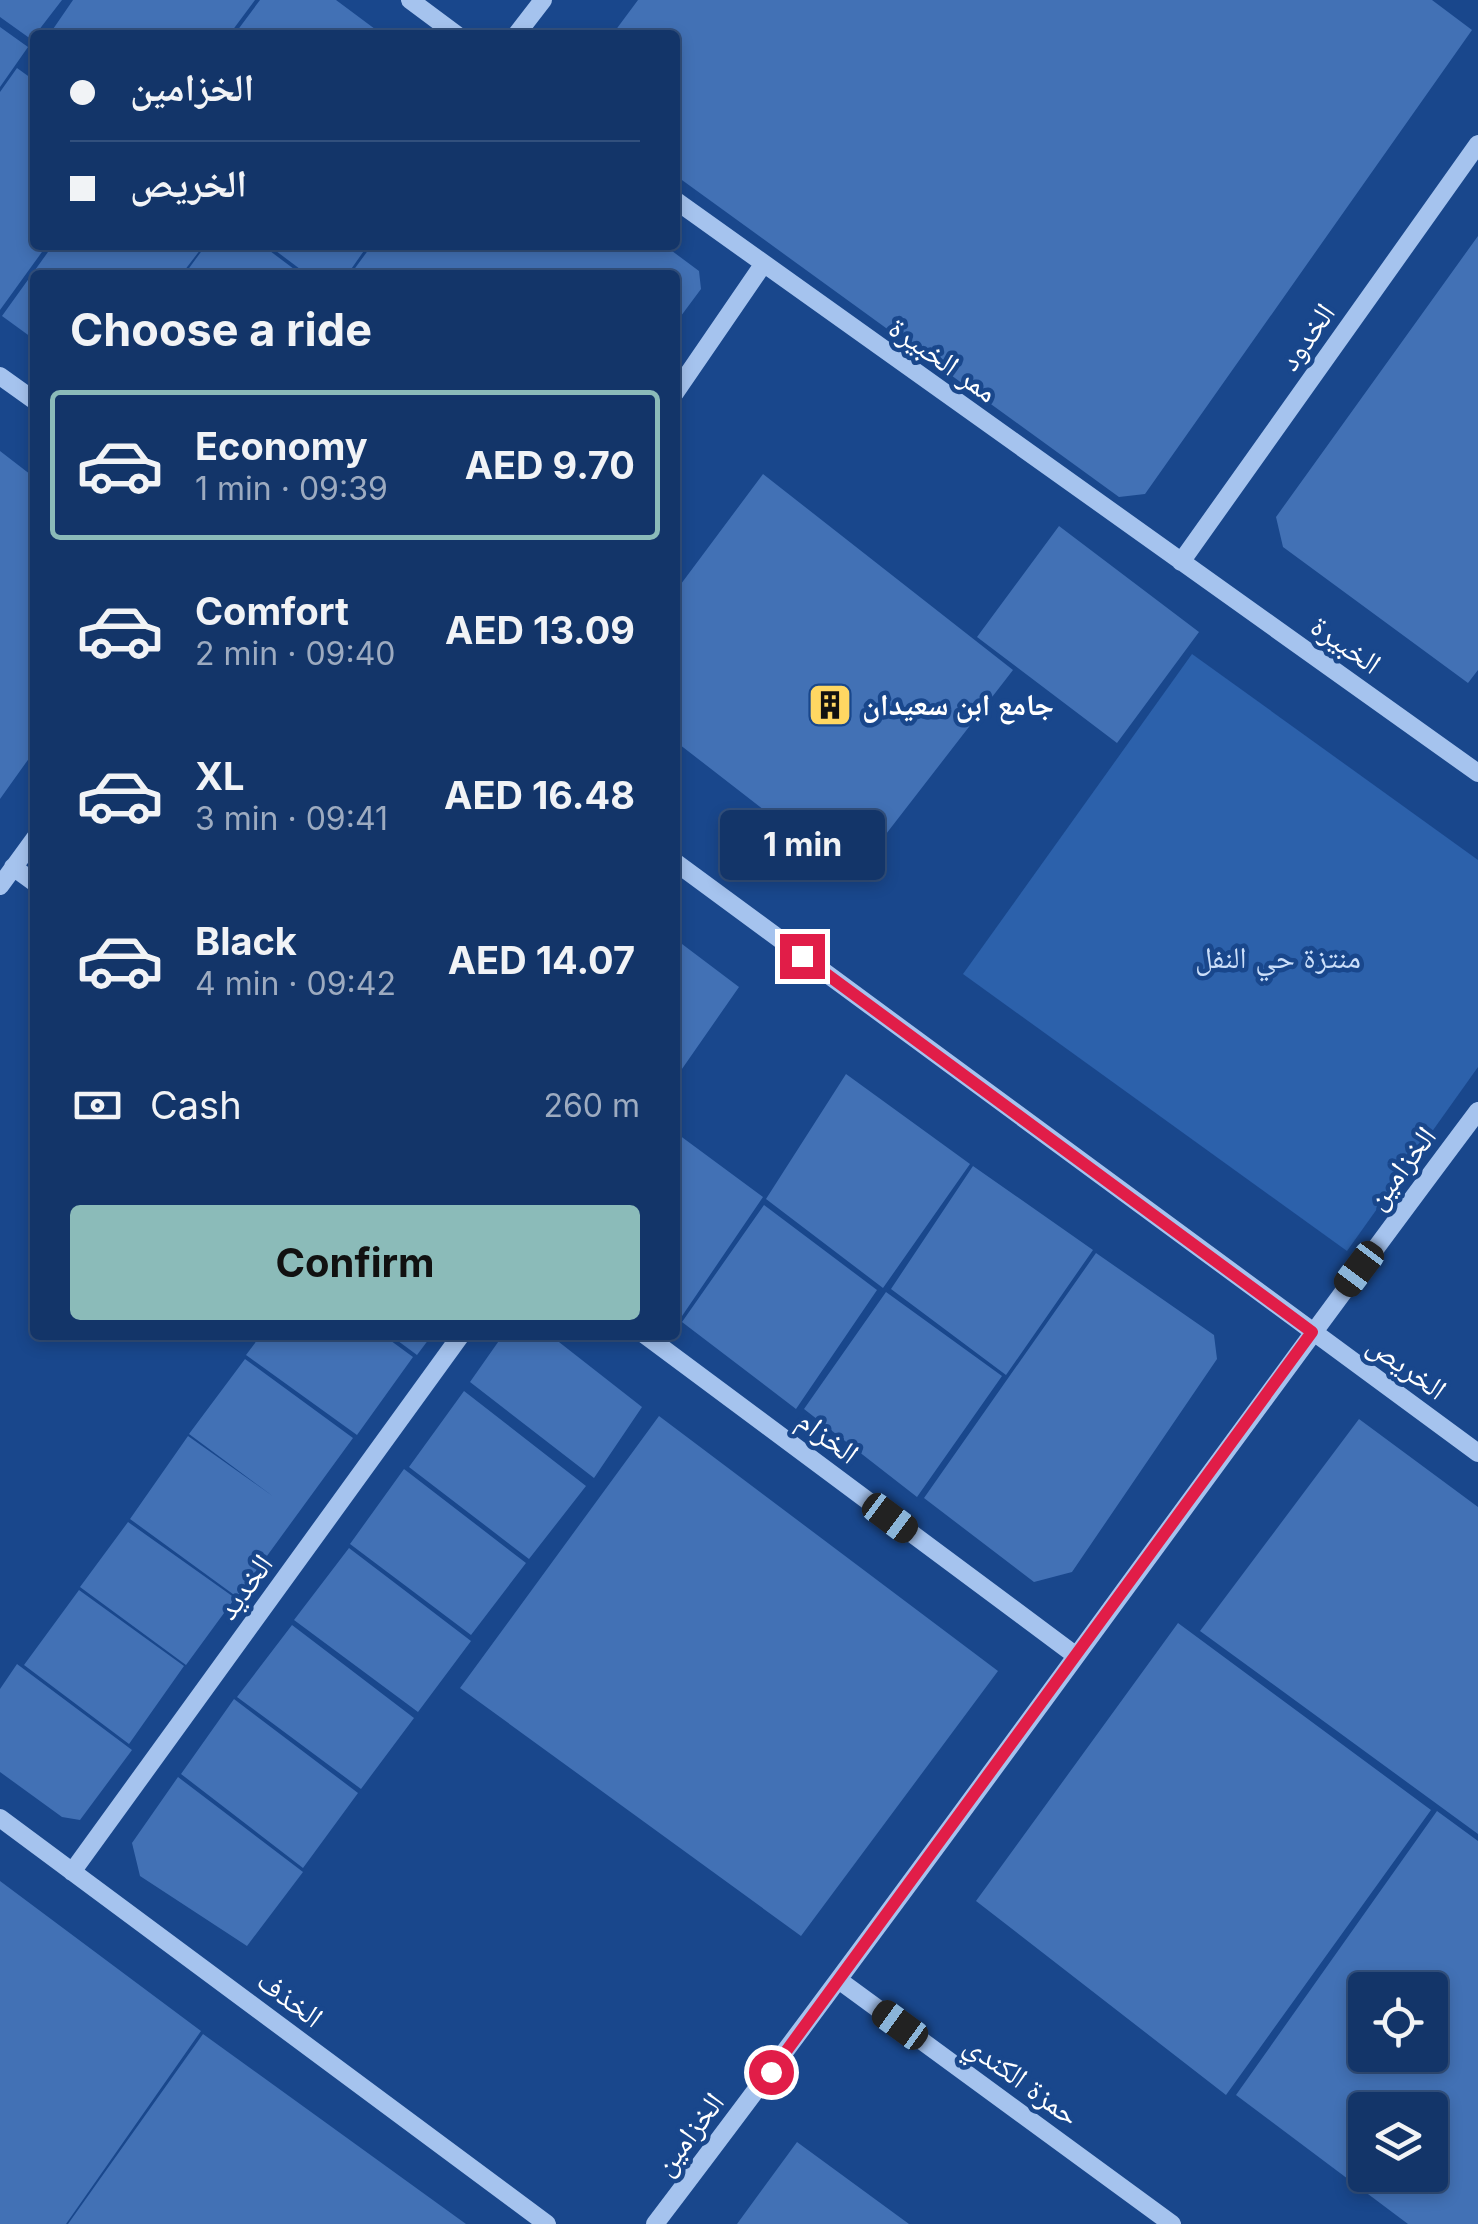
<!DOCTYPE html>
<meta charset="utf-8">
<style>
:root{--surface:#133569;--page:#1c3d6f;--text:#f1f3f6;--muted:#9dabc0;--line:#32507d;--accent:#8bbbb9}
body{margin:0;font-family:Inter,"Noto Naskh Arabic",sans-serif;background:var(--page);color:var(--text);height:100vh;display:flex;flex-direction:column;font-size:38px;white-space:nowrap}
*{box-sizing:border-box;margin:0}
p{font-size:32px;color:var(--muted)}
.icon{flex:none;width:55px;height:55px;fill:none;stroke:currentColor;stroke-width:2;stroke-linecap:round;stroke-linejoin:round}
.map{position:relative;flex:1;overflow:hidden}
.details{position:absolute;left:30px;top:270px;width:650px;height:1070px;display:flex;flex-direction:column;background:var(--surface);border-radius:10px;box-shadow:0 5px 15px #0003,0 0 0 2px var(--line)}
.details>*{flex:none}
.guide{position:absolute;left:30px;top:30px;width:650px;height:220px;border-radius:10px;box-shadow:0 5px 15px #0003,0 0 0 2px var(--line);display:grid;align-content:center;height:220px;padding:0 40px;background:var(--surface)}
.tools{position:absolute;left:1348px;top:1972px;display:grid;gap:20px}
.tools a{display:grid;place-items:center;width:100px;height:100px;border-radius:10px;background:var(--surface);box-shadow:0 5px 15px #0003,0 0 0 2px var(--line);font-size:50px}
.end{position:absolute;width:45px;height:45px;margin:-22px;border:12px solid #e11d48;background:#fff;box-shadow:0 0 0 5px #fff}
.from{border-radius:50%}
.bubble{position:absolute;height:70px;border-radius:10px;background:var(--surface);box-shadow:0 5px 15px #0003,0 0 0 2px var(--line);font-size:32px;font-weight:700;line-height:70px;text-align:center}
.car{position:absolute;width:30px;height:60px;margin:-30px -15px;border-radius:12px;box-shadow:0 0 8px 2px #0007;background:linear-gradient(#222 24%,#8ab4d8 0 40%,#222 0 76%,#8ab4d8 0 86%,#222 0)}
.guide b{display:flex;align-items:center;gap:35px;height:95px;font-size:38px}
.guide b+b{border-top:2px solid var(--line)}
.guide i{width:25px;height:25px;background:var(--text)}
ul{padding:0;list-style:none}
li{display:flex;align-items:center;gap:30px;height:150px;margin:0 20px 15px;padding:0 20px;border:5px solid transparent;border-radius:10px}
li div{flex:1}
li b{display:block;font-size:38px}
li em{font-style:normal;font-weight:700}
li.current{border-color:var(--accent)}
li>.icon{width:90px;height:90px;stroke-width:1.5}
h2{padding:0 40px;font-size:45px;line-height:120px}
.pay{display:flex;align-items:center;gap:25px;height:110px;padding:0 40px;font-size:38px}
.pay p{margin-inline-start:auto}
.action{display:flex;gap:20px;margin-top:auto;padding:20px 40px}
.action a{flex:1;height:115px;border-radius:10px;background:var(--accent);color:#111;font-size:40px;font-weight:700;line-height:115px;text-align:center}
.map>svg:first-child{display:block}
</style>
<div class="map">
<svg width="1478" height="2224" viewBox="0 0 1478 2224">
<rect width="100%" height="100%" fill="#19478c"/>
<path fill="#2c61ab" d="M1192,654L1478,860V1067L1347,1251L963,974Z"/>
<path fill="#4271b5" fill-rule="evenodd" d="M0,0H62L35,35V42L0,17Z
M73,0H255L229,35H49Z
M260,0H336L383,35H234Z
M638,0H1432L1472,30L1145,494L1119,497L675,175V35H612Z
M0,27L28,47L0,87Z
M17,68L35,81V245H47L0,310V92Z
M1478,236V670L1468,683L1283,547L1276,517Z
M53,245H204L181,275H35V340L2,316Z
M206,245H262L302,275H184Z
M268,245H368L347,275H308Z
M372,245H664L699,271L701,289L675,324V275H350Z
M0,451L35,478V750L0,799Z
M763,474L1013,670L852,878L675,741V592Z
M1059,526L1199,632L1117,743L977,637Z
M682,944L739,987L675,1079V953Z
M846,1074L970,1164L883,1288L766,1199Z
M675,1132L763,1197L680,1319L675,1316Z
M973,1166L1093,1250L1006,1375L891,1289Z
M764,1205L877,1290L796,1409L682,1322Z
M1096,1253L1214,1335L1217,1359L1072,1572L1034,1582L924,1498Z
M886,1292L1002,1376L917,1497L804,1409Z
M261,1335H383L413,1357L357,1435L246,1355Z
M390,1335H432L417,1355Z
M503,1335H550L642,1407L594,1478L470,1382Z
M245,1359L353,1438L237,1597L130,1519L188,1436L274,1497L189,1434Z
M464,1391L586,1486L529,1559L409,1467Z
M659,1416L998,1671L801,1936L460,1688Z
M1359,1419L1478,1507V1834L1200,1631Z
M404,1469L526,1563L471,1635L350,1544Z
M128,1522L235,1598L186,1665L80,1587Z
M349,1548L471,1641L418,1712L294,1620Z
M79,1590L184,1666L129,1744L24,1665Z
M1178,1623L1431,1810L1226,2095L976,1901Z
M292,1625L414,1718L361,1789L237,1697Z
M17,1664L132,1750L80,1820L62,1817L0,1772V1689Z
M234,1699L358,1793L303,1868L181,1774Z
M178,1777L303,1872L247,1946L140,1876L132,1843Z
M1437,1811L1478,1841V2224H1408L1236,2095ZM1365,1990H1430V2055H1365ZM1365,2110H1430V2175H1365Z
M0,1881L201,2031L66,2224H0Z
M203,2034L466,2224H68Z
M797,2142L909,2224H737Z"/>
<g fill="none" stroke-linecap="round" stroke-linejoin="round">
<path stroke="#a5c3ee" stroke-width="18" d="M410,0L457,35
M516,35L543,0
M675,200L1478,773
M0,376L35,401
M675,393L762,266
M1181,562L1478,144
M675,862L1478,1453
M13,867L35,883
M0,886L35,838
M645,1335L1075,1655
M0,1818L547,2224
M72,1872L461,1335
M840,1981L1172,2224
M655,2224C934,1857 1201,1480 1478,1111"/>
</g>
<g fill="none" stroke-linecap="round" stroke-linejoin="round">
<path stroke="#e11d48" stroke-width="12" d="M771,2072L1312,1332L802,956"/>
</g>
<defs>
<symbol id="building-square" viewBox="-11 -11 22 22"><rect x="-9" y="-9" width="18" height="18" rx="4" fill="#ffd762" stroke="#19478c"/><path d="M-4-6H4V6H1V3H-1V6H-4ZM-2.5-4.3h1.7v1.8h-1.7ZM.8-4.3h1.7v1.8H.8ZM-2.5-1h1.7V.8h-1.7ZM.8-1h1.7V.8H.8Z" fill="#111"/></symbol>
</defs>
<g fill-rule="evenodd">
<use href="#building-square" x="805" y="680" width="50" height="50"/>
</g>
<g text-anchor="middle" stroke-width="9" stroke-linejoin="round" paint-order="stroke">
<g font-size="30" fill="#fff" stroke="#19478c">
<text transform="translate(1307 337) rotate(-55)" y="10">الخدود</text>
<text transform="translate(943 360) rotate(35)" y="10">ممر الخبيرة</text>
<text transform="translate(1346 645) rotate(35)" y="10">الخبيرة</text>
<text transform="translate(1401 1168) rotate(-53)" y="10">الخزامين</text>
<text transform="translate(1407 1367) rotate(36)" y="10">الخريص</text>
<text transform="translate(828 1437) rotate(37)" y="10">الخزام</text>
<text transform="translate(245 1587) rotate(-54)" y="10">الخديد</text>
<text transform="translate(290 1999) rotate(37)" y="10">الخذف</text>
<text transform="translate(1022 2080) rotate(36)" y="10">حمزة الكندي</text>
<text transform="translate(689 2134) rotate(-53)" y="10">الخزامين</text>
</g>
<g font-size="30" font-weight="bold" fill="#fff" stroke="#19478c" text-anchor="start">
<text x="862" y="715">جامع ابن سعيدان</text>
</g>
<g font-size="30" fill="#cbdffa" stroke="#19478c">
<text x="1278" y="968">منتزة حي النفل</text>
</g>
</g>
</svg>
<div class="tools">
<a><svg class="icon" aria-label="locate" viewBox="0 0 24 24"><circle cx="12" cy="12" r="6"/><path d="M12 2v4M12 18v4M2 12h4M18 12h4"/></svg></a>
<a><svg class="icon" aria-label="layers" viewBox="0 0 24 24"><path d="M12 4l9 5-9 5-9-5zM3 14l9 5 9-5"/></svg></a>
</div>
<i class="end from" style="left:771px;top:2072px"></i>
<i class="end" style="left:802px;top:956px"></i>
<div class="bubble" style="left:720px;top:810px;width:165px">1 min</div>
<i class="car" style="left:1359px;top:1269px;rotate:217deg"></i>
<i class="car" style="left:890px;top:1518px;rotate:127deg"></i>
<i class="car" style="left:900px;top:2025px;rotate:306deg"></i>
<div class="guide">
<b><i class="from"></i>الخزامين</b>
<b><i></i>الخريص</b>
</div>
<section class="details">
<h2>Choose a ride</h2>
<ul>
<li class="current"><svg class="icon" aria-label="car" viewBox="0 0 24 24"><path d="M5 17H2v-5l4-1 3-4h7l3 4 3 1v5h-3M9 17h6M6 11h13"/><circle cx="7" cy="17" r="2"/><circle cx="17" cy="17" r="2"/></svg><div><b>Economy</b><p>1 min · 09:39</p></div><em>AED 9.70</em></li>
<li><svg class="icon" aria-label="car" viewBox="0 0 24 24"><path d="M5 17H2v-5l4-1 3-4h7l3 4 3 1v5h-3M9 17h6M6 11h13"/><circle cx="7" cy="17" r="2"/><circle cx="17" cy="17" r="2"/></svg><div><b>Comfort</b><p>2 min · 09:40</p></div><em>AED 13.09</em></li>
<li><svg class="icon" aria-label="car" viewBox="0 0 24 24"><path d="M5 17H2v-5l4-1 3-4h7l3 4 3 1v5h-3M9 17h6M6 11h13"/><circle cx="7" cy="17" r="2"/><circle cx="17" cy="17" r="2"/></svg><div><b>XL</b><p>3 min · 09:41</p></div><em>AED 16.48</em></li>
<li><svg class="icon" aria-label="car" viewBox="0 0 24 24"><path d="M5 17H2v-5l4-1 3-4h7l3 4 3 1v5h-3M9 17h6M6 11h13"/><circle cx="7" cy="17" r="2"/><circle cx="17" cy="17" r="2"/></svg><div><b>Black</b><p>4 min · 09:42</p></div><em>AED 14.07</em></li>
</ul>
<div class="pay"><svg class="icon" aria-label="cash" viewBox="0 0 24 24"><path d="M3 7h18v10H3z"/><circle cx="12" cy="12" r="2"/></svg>Cash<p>260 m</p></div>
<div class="action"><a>Confirm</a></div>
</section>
</div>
